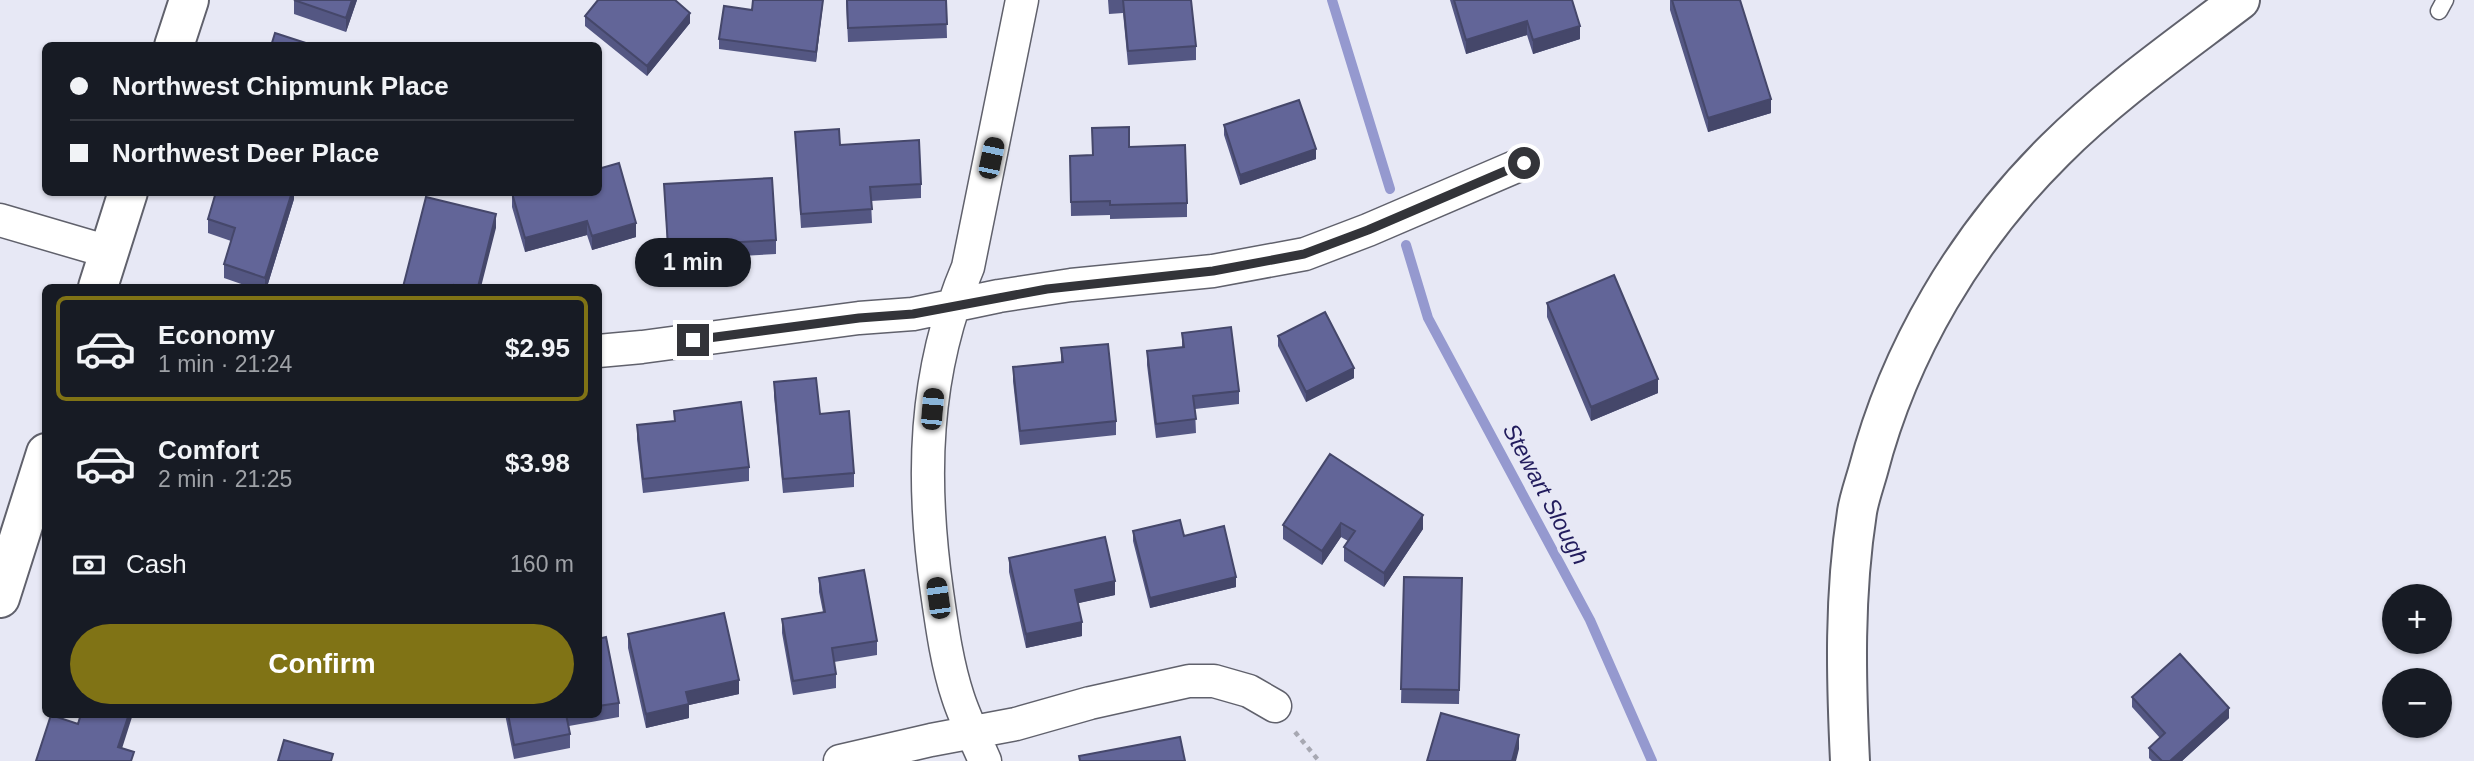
<!DOCTYPE html>
<meta charset="utf-8">
<style>
:root{--surface:#171b24;--page:#20242c;--text:#f1f3f6;--muted:#9ea1a6;--line:#363941;--accent:#807315}
body{margin:0;font-family:Arial,sans-serif;background:var(--page);color:var(--text);height:100vh;display:flex;flex-direction:column;font-size:26px;white-space:nowrap}
*{box-sizing:border-box;margin:0}
p{font-size:23px;color:var(--muted)}
.icon{flex:none;width:38px;height:38px;fill:none;stroke:currentColor;stroke-width:2;stroke-linecap:round;stroke-linejoin:round}
.map{position:relative;flex:1;overflow:hidden}
.side{position:absolute;left:42px;top:284px;width:560px;height:434px;display:flex;flex-direction:column;background:var(--surface);border-radius:10px;box-shadow:0 2px 5px #0004}
.side>*{flex:none}
.hud{position:absolute;left:42px;top:42px;width:560px;height:154px;border-radius:10px;box-shadow:0 2px 5px #0004;display:grid;align-content:center;height:154px;padding:0 28px;background:var(--surface)}
.tools{position:absolute;left:2382px;top:584px;display:grid;gap:14px}
.tools a{display:grid;place-items:center;width:70px;height:70px;border-radius:50%;background:var(--surface);box-shadow:0 2px 5px #0004;font-size:35px}
.end{position:absolute;width:32px;height:32px;margin:-16px;border:9px solid #333439;background:#fff;box-shadow:0 0 0 4px #fff}
.from{border-radius:50%}
.bubble{position:absolute;height:49px;border-radius:24px;background:var(--surface);box-shadow:0 2px 5px #0004;font-size:23px;font-weight:800;line-height:49px;text-align:center}
.car{position:absolute;width:21px;height:42px;margin:-21px -10px;border-radius:9px;box-shadow:0 0 5px 2px #0007;background:linear-gradient(#222 24%,#8ab4d8 0 40%,#222 0 76%,#8ab4d8 0 86%,#222 0)}
.hud b{display:flex;align-items:center;gap:24px;height:66px;font-size:26px}
.hud b+b{border-top:2px solid var(--line)}
.hud i{width:18px;height:18px;background:var(--text)}
ul{padding:12px 0 0;list-style:none}
li{display:flex;align-items:center;gap:21px;height:105px;margin:0 14px 10px;padding:0 14px;border:4px solid transparent;border-radius:10px}
li div{flex:1}
li b{display:block;font-size:26px}
li em{font-style:normal;font-weight:800}
li.current{border-color:var(--accent)}
li>.icon{width:63px;height:63px;stroke-width:1.5}
.pay{display:flex;align-items:center;gap:18px;height:77px;padding:0 28px;font-size:26px}
.pay p{margin-inline-start:auto}
.action{display:flex;gap:14px;margin-top:auto;padding:14px 28px}
.action a{flex:1;height:80px;border-radius:42px;background:var(--accent);color:#fff;font-size:28px;font-weight:800;line-height:80px;text-align:center}
.map>svg:first-child{display:block}
</style>
<div class="map">
<svg width="2474" height="761" viewBox="0 0 2474 761">
<rect width="100%" height="100%" fill="#e7e8f5"/>
<g fill="none" stroke-linecap="round" stroke-linejoin="round">
<path stroke="#9599cf" stroke-width="10" d="M1332,0L1390,189
M1406,245L1428,318L1590,620L1652,761"/>
<defs>
<path id="service" d="M2439,11L2445,0"/>
<path id="minor" d="M0,220L109,252
M598,351L642,347L859,318L913,314L999,296L1071,285L1213,271L1305,254L1368,230L1524,163
M840,761L931,740L1016,724L1090,703L1189,681H1214L1249,691L1275,706
M985,761C976,740 965,719 958,697C947,664 942,627 937,592C921,480 923,373 968,267L1022,0"/>
<path id="tertiary" d="M174,46L189,0
M98,287L128,192
M0,598L46,453"/>
<path id="secondary" d="M1850,761C1846,678 1844,595 1857,512C1859,499 1864,485 1868,471C1899,351 1966,238 2055,150C2111,94 2177,48 2240,0"/>
</defs>
<use href="#service" stroke="#60616c" stroke-width="19"/>
<use href="#minor" stroke="#60616c" stroke-width="35"/>
<use href="#tertiary" stroke="#60616c" stroke-width="42"/>
<use href="#secondary" stroke="#60616c" stroke-width="42"/>
<path stroke="#a7a8b2" stroke-width="4.5" stroke-dasharray="5 5" stroke-linecap="butt" d="M1295,732L1319,761"/>
<use href="#service" stroke="#fff" stroke-width="16"/>
<use href="#minor" stroke="#fff" stroke-width="32"/>
<use href="#tertiary" stroke="#fff" stroke-width="38"/>
<use href="#secondary" stroke="#fff" stroke-width="38"/>
</g>
<path fill="#545783" d="M294,0H357L346,32L294,14Z
M823,0L816,62L719,49V39L752,10Z
M846,0H946L947,38L848,42Z
M1108,0H1191L1196,46V60L1128,65L1123,13L1109,14Z
M1450,0H1572L1580,39L1533,54L1527,35L1466,54Z
M1670,0H1740L1771,113L1708,132L1670,10Z
M585,16L690,23L647,76L585,26Z
M1224,125L1316,159L1240,185L1224,135Z
M795,132L840,145L921,184V198L871,201L872,223L801,228Z
M1129,147L1187,203V217L1110,219V215L1071,216L1070,156L1093,155Z
M664,184L776,240V254L668,260Z
M294,192V199L267,287H250L224,278V264L231,241L208,233V219Z
M512,193L636,237L592,250L587,235L525,252L512,207Z
M1547,303L1658,393L1591,421L1547,317Z
M1182,333L1239,391V404L1195,409L1196,433L1156,438L1147,365V351L1182,347Z
M1278,336L1354,378L1306,402L1278,346Z
M1061,348L1116,421V435L1020,445L1013,381V367L1061,362Z
M774,382L820,414L854,473V487L783,493L774,396Z
M674,411L749,467V481L643,493L637,439V425L674,421Z
M1330,454L1423,529L1384,587L1344,561V547L1348,541L1341,537L1322,565L1283,539V525Z
M1133,531L1184,536L1236,587L1150,608L1133,541Z
M1009,558L1115,595L1078,603L1082,636L1026,648L1009,572Z
M1404,577L1462,578L1459,704L1401,703Z
M819,578L877,641V655L834,662L836,674V688L793,695L782,633V619L823,612L819,592Z
M628,634L739,694L689,705V718L646,728L628,648Z
M598,639L619,703V717L569,726L570,734V748L514,759L505,714H598Z
M2132,697L2229,718L2182,761H2152L2149,758V748L2160,738L2132,707Z
M334,714H356L335,718Z"/>
<path fill="#45476a" d="M352,0H357L346,32V18Z
M823,0V4L816,62V52Z
M690,13V23L647,76V66Z
M1527,21V35L1466,54V40Z
M1580,26V39L1533,54V40Z
M1771,99V113L1708,132V118Z
M1316,149V159L1240,185V175Z
M292,192H294V199L267,287H265V278Z
M496,214V228L481,287H478Z
M587,221V235L525,252V238Z
M636,223V237L592,250V236Z
M1354,368V378L1306,402V392Z
M1658,379V393L1591,421V407Z
M1423,515V529L1384,587V573Z
M1341,523V537L1322,565V551Z
M1236,577V587L1150,608V598Z
M1115,581V595L1075,604V590Z
M1082,622V636L1026,648V634Z
M739,680V694L689,705V718L646,728V714L686,692Z
M2229,708V718L2182,761H2170Z
M129,714H133L118,761V747Z
M1519,735V749L1516,761H1512Z"/>
<path fill="#626598" stroke="#45476a" stroke-width="2" d="M294,0H352L346,18Z
M598,0H675L690,13L647,66L585,16Z
M753,0H823L816,52L719,39L724,6L752,10Z
M847,0H946L947,24L848,28Z
M1123,0H1191L1196,46L1128,51Z
M1454,0H1572L1580,26L1533,40L1527,21L1466,40Z
M1672,0H1740L1771,99L1708,118Z
M275,33L315,46H271Z
M1299,100L1316,149L1240,175L1224,125Z
M1129,127V147L1185,145L1187,203L1110,205V201L1071,202L1070,156L1093,155L1092,128Z
M839,129L840,145L919,140L921,184L870,187L872,209L801,214L795,132Z
M619,163L636,223L592,236L587,221L525,238L512,193L598,192V169Z
M772,178L776,240L668,246L664,184Z
M216,192H292L265,278L224,264L235,228L208,219Z
M426,197L496,214L478,287H463L454,285L453,287H403Z
M1614,275L1658,379L1591,407L1547,303Z
M1325,312L1354,368L1306,392L1278,336Z
M1231,327L1239,391L1193,396L1196,419L1156,424L1147,351L1184,347L1182,333Z
M1108,344L1116,421L1020,431L1013,367L1063,362L1061,348Z
M816,378L820,414L849,411L854,473L783,479L774,382Z
M741,402L749,467L643,479L637,425L675,421L674,411Z
M1330,454L1423,515L1384,573L1344,547L1355,531L1341,523L1322,551L1283,525Z
M1180,520L1184,536L1224,526L1236,577L1150,598L1133,531Z
M1105,537L1115,581L1075,590L1082,622L1026,634L1009,558Z
M864,570L877,641L832,648L836,674L793,681L782,619L825,612L819,578Z
M1404,577L1462,578L1459,690L1401,689Z
M724,613L739,680L686,692L689,704L646,714L628,634Z
M606,637L619,703L598,706V639Z
M2180,654L2229,708L2170,761H2162L2149,748L2165,733L2132,697Z
M1441,713L1519,735L1512,761H1427Z
M81,714H129L118,747L134,752L131,761H36L51,715L78,724Z
M508,714H566L570,734L514,745Z
M1180,737L1185,761H1080L1079,756Z
M284,740L333,754L331,761H278Z"/>
<g fill="none" stroke-linecap="round" stroke-linejoin="round">
<path stroke="#333439" stroke-width="9" d="M693,340L859,318L913,314L1047,289L1213,271L1304,254L1368,230L1524,163"/>
</g>
<g text-anchor="middle" stroke-width="7" stroke-linejoin="round" paint-order="stroke">
<g font-size="23" font-style="italic" fill="#221c5d" stroke="#e7e8f5">
<text transform="translate(1546 494) rotate(62)" y="8">Stewart Slough</text>
</g>
</g>
</svg>
<div class="tools">
<a>+</a>
<a>−</a>
</div>
<i class="end from" style="left:1524px;top:163px"></i>
<i class="end" style="left:693px;top:340px"></i>
<div class="bubble" style="left:635px;top:238px;width:116px">1 min</div>
<i class="car" style="left:991px;top:158px;rotate:12deg"></i>
<i class="car" style="left:932px;top:409px;rotate:5deg"></i>
<i class="car" style="left:938px;top:598px;rotate:352deg"></i>
<div class="hud">
<b><i class="from"></i>Northwest Chipmunk Place</b>
<b><i></i>Northwest Deer Place</b>
</div>
<section class="side">
<ul>
<li class="current"><svg class="icon" aria-label="car" viewBox="0 0 24 24"><path d="M5 17H2v-5l4-1 3-4h7l3 4 3 1v5h-3M9 17h6M6 11h13"/><circle cx="7" cy="17" r="2"/><circle cx="17" cy="17" r="2"/></svg><div><b>Economy</b><p>1 min · 21:24</p></div><em>$2.95</em></li>
<li><svg class="icon" aria-label="car" viewBox="0 0 24 24"><path d="M5 17H2v-5l4-1 3-4h7l3 4 3 1v5h-3M9 17h6M6 11h13"/><circle cx="7" cy="17" r="2"/><circle cx="17" cy="17" r="2"/></svg><div><b>Comfort</b><p>2 min · 21:25</p></div><em>$3.98</em></li>
</ul>
<div class="pay"><svg class="icon" aria-label="cash" viewBox="0 0 24 24"><path d="M3 7h18v10H3z"/><circle cx="12" cy="12" r="2"/></svg>Cash<p>160 m</p></div>
<div class="action"><a>Confirm</a></div>
</section>
</div>
